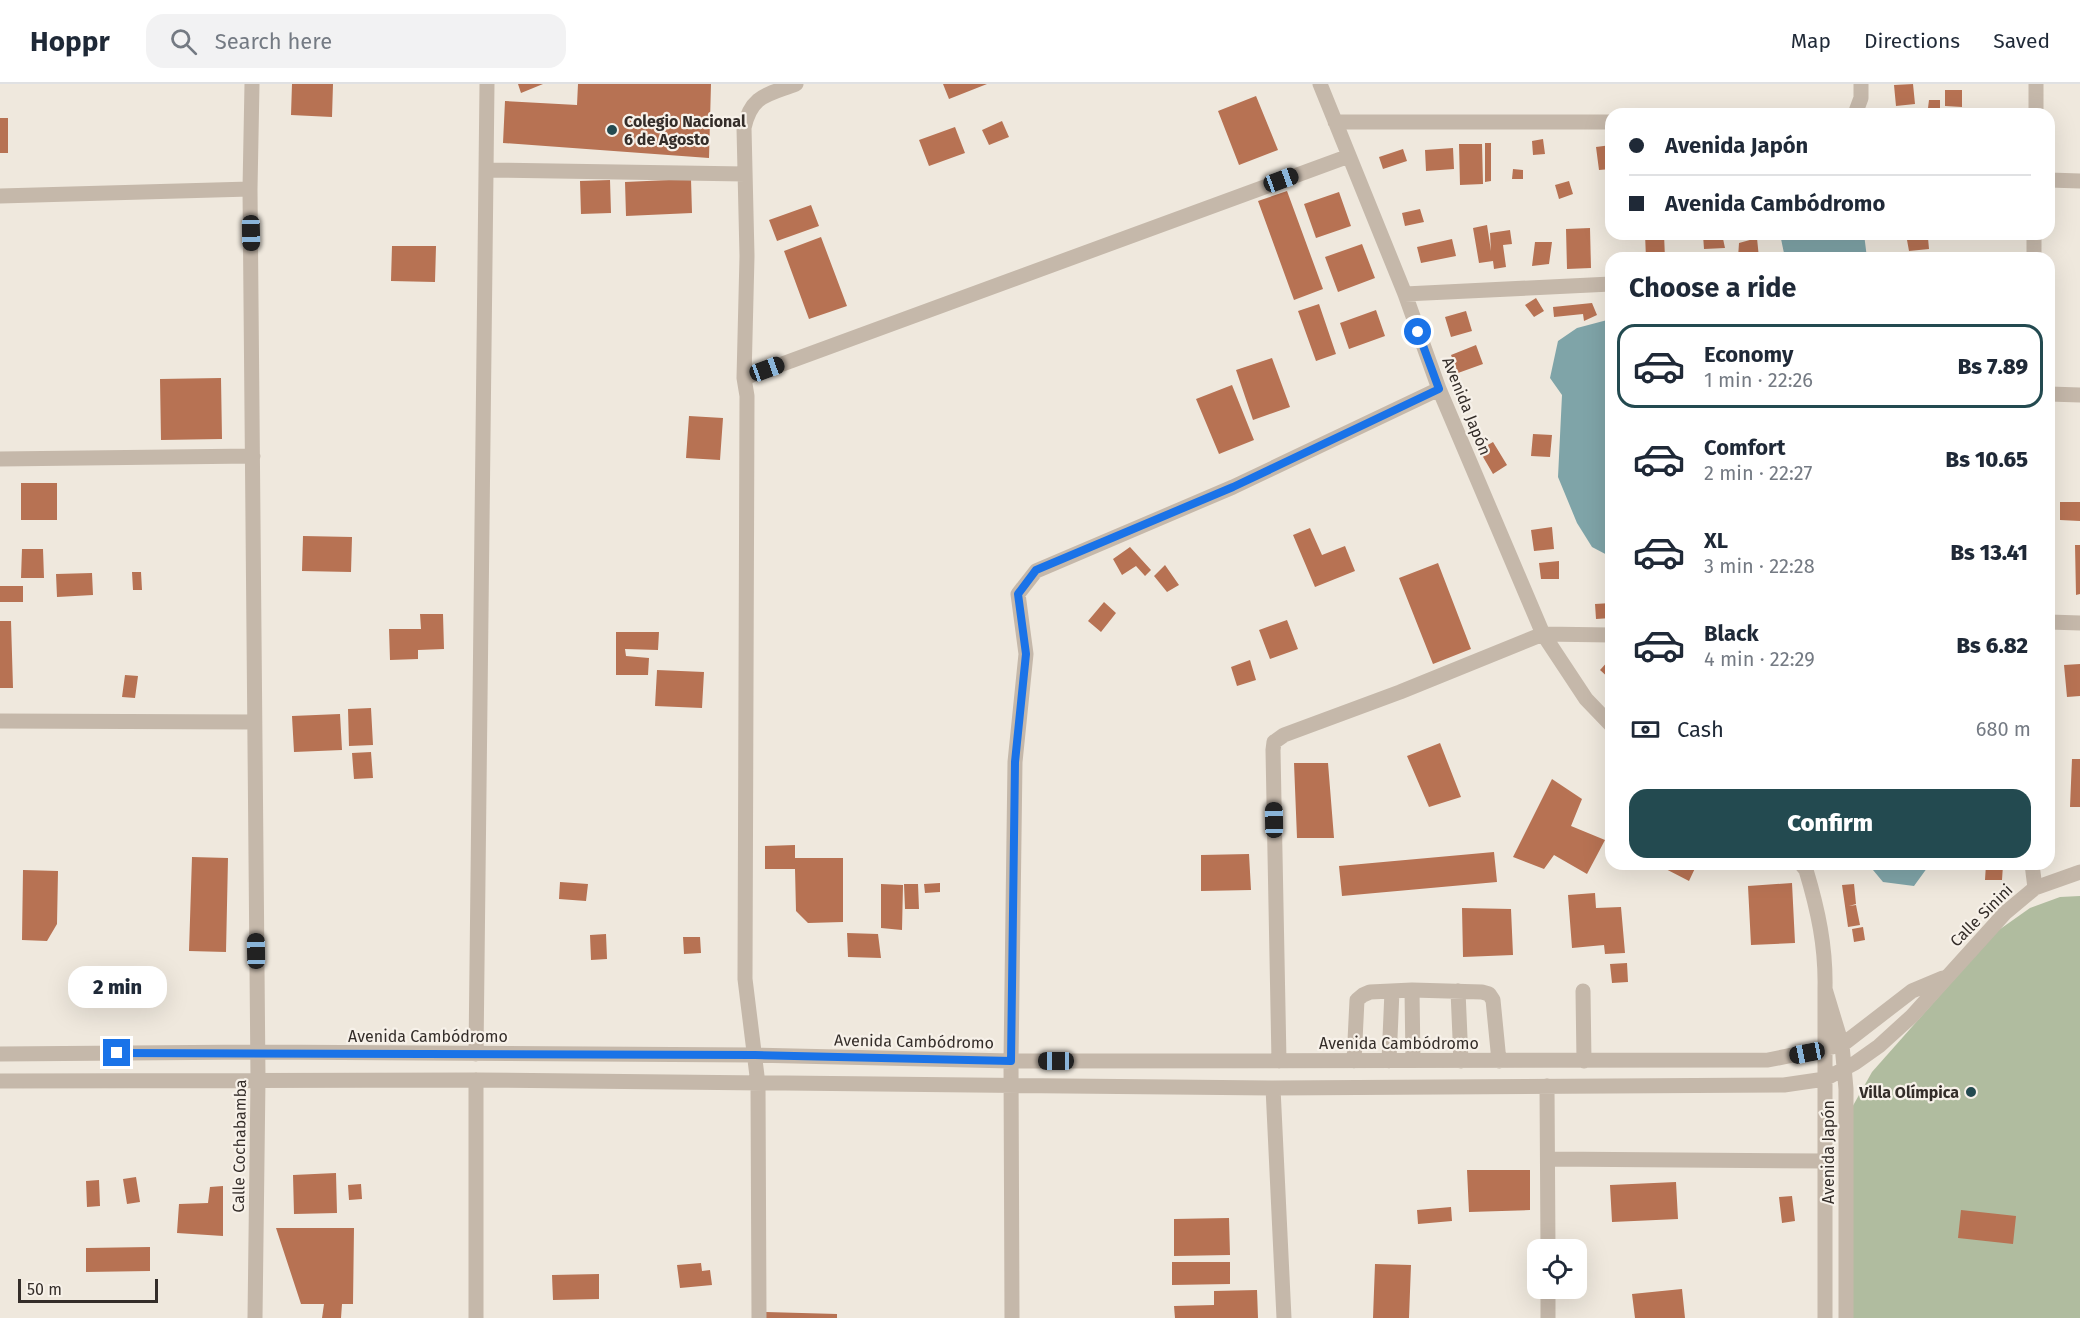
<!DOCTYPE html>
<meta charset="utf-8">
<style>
:root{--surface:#fff;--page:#f2f2f3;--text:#1f2937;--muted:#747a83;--line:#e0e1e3;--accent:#234a50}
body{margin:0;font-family:"Fira Sans",sans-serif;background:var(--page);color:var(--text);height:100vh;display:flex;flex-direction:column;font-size:22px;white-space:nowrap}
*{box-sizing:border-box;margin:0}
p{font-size:20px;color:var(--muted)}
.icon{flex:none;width:33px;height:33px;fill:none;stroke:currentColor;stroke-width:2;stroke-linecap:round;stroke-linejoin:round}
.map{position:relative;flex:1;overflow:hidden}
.details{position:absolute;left:1605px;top:168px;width:450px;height:618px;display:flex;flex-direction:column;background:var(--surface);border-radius:18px;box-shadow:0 6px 24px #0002}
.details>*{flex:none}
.guide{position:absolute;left:1605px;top:24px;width:450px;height:132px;border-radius:18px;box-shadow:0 6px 24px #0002;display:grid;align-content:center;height:132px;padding:0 24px;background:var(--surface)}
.controls{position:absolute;left:1527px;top:1155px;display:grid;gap:12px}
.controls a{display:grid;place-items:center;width:60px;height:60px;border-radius:12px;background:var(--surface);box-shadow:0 6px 24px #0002;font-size:30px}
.scale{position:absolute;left:18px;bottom:15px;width:140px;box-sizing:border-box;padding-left:6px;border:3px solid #342d29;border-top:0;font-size:16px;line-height:21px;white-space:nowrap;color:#342d29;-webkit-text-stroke:4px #f7f1e9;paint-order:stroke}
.end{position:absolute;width:27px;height:27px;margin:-14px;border:8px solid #1a73e8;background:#fff;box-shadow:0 0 0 3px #fff}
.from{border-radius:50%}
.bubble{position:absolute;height:42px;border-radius:18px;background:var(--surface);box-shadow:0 6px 24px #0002;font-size:20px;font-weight:800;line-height:42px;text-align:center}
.car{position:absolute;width:18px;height:36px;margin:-18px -9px;border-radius:8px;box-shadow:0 0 4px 2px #0007;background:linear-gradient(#222 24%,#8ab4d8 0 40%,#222 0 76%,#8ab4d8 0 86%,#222 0)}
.guide b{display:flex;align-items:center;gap:21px;height:57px;font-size:22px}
.guide b+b{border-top:2px solid var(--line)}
.guide i{width:15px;height:15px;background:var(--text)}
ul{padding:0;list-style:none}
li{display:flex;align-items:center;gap:18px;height:84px;margin:0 12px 9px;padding:0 12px;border:3px solid transparent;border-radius:18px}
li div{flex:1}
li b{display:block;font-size:22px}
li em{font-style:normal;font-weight:800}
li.active{border-color:var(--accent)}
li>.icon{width:54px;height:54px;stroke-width:1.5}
h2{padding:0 24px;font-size:27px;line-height:72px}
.pay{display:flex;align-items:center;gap:15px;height:66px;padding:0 24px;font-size:22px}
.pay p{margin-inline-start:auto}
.cta{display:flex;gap:12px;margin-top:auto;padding:12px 24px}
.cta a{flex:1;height:69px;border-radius:18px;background:var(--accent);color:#fff;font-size:24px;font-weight:800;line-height:69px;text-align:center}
header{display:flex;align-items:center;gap:36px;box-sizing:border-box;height:84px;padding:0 30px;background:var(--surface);border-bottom:2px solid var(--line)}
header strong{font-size:28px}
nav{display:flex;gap:33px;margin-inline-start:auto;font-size:21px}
.search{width:420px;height:54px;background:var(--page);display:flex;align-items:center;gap:15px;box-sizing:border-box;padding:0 21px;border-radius:18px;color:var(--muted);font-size:22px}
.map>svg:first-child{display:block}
</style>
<header>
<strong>Hoppr</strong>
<div class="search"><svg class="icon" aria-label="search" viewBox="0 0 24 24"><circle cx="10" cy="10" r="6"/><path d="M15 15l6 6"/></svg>Search here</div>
<nav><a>Map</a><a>Directions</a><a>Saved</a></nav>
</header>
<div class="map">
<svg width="2080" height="1234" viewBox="0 0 2080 1234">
<rect width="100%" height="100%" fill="#efe8dd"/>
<path fill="#b0bc9f" d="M2080,812V1234H1851L1850,1027L1872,988L1996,848L2030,824L2060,813Z"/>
<path fill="#7fa4a8" d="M1780,150H1864L1867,174H1785Z
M1611,235V473L1592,463L1577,439L1558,393L1562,311L1550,294L1558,257L1577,244Z
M1868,780H1930L1914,802L1883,798Z"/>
<path fill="#b77253" d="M292,0H333L332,33L291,31Z
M518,0H543L521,9Z
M578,0H711L709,74L503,59L505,17L577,21Z
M943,0H987L949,15Z
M1913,0L1915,20L1896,22L1894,1Z
M1945,6H1962V23L1945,22Z
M1256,12L1278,66L1239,81L1218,27Z
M1929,16H1940V24H1928Z
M0,34H8V69H0Z
M1002,37L1009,53L989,61L982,46Z
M955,43L965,69L929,82L919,56Z
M1543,55L1545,70L1533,71L1532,57Z
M1485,59H1491V97L1485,98Z
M1459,60H1482L1483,100L1460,101Z
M1611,61V85L1599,86L1596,63Z
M1453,64L1454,85L1426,87L1425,66Z
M1403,65L1407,77L1383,85L1379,73Z
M1513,85L1523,86V95H1512Z
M691,95L692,129L626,132L625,98Z
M610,96L611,129L581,130L580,97Z
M1569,97L1573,110L1559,115L1555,101Z
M1287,107L1323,205L1294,216L1258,117Z
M1339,108L1351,142L1316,154L1304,120Z
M811,121L819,142L777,157L769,136Z
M1420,125L1424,138L1405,142L1402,129Z
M1487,141L1491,167L1490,149L1510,146L1512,160L1503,161L1506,183L1494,185L1493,177L1479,179L1473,144Z
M1590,144L1591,184L1567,185L1566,145Z
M1645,150H1664L1665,174H1646Z
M1677,150H1699L1700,154L1678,156Z
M1710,150H1722L1725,164L1704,165L1703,151Z
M1986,150H2008V154L1986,153Z
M821,153L847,222L809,235L784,167Z
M1757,154L1759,174H1738L1739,159Z
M1928,154L1929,165L1909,167L1907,156Z
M1452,155L1456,172L1421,179L1417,163Z
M1535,158H1552L1549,180L1532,182Z
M1362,160L1375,194L1338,208L1325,173Z
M392,162H436L435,198L391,197Z
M1536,214L1544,227L1534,233L1525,221Z
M1592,219L1597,231L1584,237L1583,230L1554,233L1553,223Z
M1319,220L1336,270L1316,277L1298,227Z
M1376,226L1385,252L1349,265L1340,239Z
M1466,227L1472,247L1451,253L1445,233Z
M1476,261L1483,280L1458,289L1451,271Z
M1272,274L1290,323L1253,336L1236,286Z
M221,294L222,355L161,356L160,295Z
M1232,301L1254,356L1219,370L1196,315Z
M689,332L723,334L720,376L686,374Z
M1533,350L1552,351L1550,373L1531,372Z
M1493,358L1507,381L1493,390L1479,366Z
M21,399H57V436H21Z
M2060,418H2080V437L2060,436Z
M1552,443L1554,465L1534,467L1531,446Z
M1310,444L1322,471L1345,462L1355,487L1315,503L1293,451Z
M303,452L352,453L351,488L302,487Z
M2075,461H2080V510L2076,511Z
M1130,463L1151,486L1145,492L1136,482L1122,491L1113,475Z
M22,465H43L44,494H21Z
M1559,477V495H1541L1539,479Z
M1438,479L1471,565L1433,580L1399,494Z
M1165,481L1179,501L1167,508L1154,492Z
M132,488H141L142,506H133Z
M92,489L93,511L57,513L56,490Z
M0,502H23V518H0Z
M1104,518L1116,529L1101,548L1088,537Z
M1611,519V534L1596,535L1595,520Z
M420,530H443L444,565L418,566V575L390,576L389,545H421Z
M1287,536L1298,565L1270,575L1259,546Z
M0,537H11L13,604H0Z
M616,548H659L658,566L625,565L626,572L649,574L648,591H616Z
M1610,575L1611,576V596L1600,586Z
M1250,576L1256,596L1237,602L1231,583Z
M2080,580V612L2067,613L2064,581Z
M657,586L704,588L702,624L655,622Z
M125,591L138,592L135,614L122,613Z
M371,624L373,661L349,662L348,625Z
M340,630L342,666L294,668L292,632Z
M1440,659L1461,713L1429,723L1407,672Z
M371,668L373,694L354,695L352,669Z
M2072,675H2080V723H2070Z
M1294,679H1328L1334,754H1297Z
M1552,695L1582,715L1571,742L1605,756L1587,790L1554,771L1544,785L1513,773Z
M795,761V774H843V838L808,839L796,827L795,785H765V762Z
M1494,768L1497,798L1342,812L1339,782Z
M1249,770L1251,806L1201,807V771Z
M192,773L228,774L226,868L189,867Z
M1656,780H1697L1689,797Z
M1986,780L2003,781L2002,796H1985Z
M23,786L58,787L57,840L47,857L22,856Z
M560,798L588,800L586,817L559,815Z
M940,799V808L925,809L924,800Z
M1792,799L1795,859L1751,861L1748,802Z
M881,800L903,801L902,846L881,844Z
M904,800H918L919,825H905Z
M1854,800L1856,820L1849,822L1856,821L1860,841L1848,843L1842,801Z
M1595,809L1596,824L1621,823L1625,869L1605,870L1604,861L1572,864L1568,811Z
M1462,824L1511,825L1513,871L1463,873Z
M1863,843L1865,856L1854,858L1852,845Z
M847,849L878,850L881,874L848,873Z
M606,850L607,875L591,876L590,851Z
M683,853H700L701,869L684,870Z
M1627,879L1628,898L1612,899L1610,880Z
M1467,1086H1530V1126L1469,1128Z
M336,1089L337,1129L294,1130L293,1091Z
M136,1093L140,1118L127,1120L123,1095Z
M99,1096L100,1122L87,1123L86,1097Z
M1676,1098L1678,1135L1612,1138L1610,1101Z
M361,1100L362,1115L349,1116L348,1101Z
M223,1102V1152L177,1149L179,1120L208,1119L210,1103Z
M1792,1112L1795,1137L1782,1139L1779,1113Z
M1451,1123L1452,1137L1418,1140L1417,1126Z
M1961,1126L2016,1132L2013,1160L1958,1154Z
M1229,1134L1230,1171L1174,1172V1135Z
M276,1144H354L353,1220H342L341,1234H322L324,1220H301Z
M150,1163V1187L86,1188V1164Z
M1172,1178H1230V1200L1172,1201Z
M701,1179L702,1187L710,1186L712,1201L680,1204L677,1181Z
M1375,1180L1411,1181L1409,1234H1373Z
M599,1190V1215L553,1216L552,1191Z
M1682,1205L1685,1234H1635L1632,1210Z
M1257,1206L1258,1234H1175L1174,1222L1214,1221V1207Z
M766,1228L837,1230V1234H766Z"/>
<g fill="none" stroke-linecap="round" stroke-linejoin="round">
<path stroke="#c5b8aa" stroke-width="15" d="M252,0L250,105L258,995L255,1234
M1320,0L1405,210L1439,305L1543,550L1586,615L1611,641
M1855,30L1861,14V0
M2036,30V0
M1335,38H1611
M486,86L745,90
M2049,96L2080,97
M0,112L250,105
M2034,174V150
M1405,210L1611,200
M744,294L1349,72
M2049,310L2080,311
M0,375L253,372
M2049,538L2080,539
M0,637L254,638
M1801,780L1806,786C1818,826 1826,863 1825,905
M2032,780L2035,804
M1412,906L1413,976
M1458,907L1461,977
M1583,907L1584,977
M0,970L258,968L755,971L1011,977L1768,976L1842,961L1912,907L1943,894
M476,970L487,0
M1279,977L1273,666L1274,658L1284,651L1400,608L1543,550L1611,551
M1354,977L1357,916L1363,911L1370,908L1412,906L1482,908L1489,910L1493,916L1499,977
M1389,977L1392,907
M0,997L476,996L1273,1004L1784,1001L1825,995L1855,979L1879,962L1912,932L2005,829L2035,804L2080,788
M1547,1002L1548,1166
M1273,1004L1284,1234
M1548,1075L1825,1077
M476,1234V996
M759,1234L758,1000L745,895L747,312L744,294L747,172L744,44C751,11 767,11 796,0
M1012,1234L1011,977L1015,678L1026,570L1018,510L1036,487L1233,403L1439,305
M1548,1234V1204
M1825,1234V905L1842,961L1846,1005V1234"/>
</g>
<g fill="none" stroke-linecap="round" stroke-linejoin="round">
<path stroke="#1a73e8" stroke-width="8" d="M117,969L755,971L1011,977L1015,678L1026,570L1018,510L1036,486L1233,403L1439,305L1418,248"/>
</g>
<g fill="#234a50" stroke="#f7f1e9" stroke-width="2">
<circle cx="612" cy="46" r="6"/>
<circle cx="1971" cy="1008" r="6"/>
</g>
<g text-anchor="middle" stroke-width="4.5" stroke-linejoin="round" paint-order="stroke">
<g font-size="16" font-weight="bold" fill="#342d29" stroke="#f7f1e9" text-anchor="start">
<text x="624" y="43">Colegio Nacional<tspan x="624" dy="18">6 de Agosto</tspan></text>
<text x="1959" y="1014" text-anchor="end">Villa Olímpica</text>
</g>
<g font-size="16" fill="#342d29" stroke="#f7f1e9">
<text transform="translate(1467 322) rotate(68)" y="6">Avenida Japón</text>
<text transform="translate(1981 831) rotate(-45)" y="6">Calle Sinini</text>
<text x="428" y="958">Avenida Cambódromo</text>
<text transform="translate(914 957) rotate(1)" y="6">Avenida Cambódromo</text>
<text x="1399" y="965">Avenida Cambódromo</text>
<text transform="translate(239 1062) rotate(-89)" y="6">Calle Cochabamba</text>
<text transform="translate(1828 1068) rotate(-90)" y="6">Avenida Japón</text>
</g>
</g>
</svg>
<div class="controls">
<a><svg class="icon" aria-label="locate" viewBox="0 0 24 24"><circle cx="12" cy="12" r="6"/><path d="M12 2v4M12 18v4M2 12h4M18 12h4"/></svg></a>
</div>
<div class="scale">50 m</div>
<i class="end from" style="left:1418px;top:248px"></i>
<i class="end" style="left:117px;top:969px"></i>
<div class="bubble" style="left:68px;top:882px;width:99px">2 min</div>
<i class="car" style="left:1281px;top:96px;rotate:70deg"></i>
<i class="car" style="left:251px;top:149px;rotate:179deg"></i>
<i class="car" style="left:767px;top:285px;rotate:70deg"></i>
<i class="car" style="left:1274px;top:736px;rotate:359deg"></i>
<i class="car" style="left:256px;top:867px;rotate:359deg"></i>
<i class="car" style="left:1807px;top:969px;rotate:259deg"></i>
<i class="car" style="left:1056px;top:977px;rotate:270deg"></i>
<div class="guide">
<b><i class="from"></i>Avenida Japón</b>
<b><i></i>Avenida Cambódromo</b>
</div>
<section class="details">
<h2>Choose a ride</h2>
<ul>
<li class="active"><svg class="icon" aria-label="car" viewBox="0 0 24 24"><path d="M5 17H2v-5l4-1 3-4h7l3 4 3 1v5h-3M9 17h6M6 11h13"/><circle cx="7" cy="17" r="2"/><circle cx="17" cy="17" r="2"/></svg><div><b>Economy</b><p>1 min · 22:26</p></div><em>Bs 7.89</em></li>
<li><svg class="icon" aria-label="car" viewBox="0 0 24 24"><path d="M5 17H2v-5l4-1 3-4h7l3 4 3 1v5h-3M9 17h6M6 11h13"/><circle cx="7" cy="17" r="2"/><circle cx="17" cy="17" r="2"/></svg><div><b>Comfort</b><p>2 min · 22:27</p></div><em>Bs 10.65</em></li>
<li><svg class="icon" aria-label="car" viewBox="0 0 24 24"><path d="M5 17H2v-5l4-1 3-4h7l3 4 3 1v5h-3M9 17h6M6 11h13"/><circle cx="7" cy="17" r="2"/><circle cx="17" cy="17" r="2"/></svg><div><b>XL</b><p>3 min · 22:28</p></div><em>Bs 13.41</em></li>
<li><svg class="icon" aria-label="car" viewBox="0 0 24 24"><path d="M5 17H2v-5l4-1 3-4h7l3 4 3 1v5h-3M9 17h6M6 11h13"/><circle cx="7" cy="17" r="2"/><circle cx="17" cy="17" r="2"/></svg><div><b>Black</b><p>4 min · 22:29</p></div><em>Bs 6.82</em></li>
</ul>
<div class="pay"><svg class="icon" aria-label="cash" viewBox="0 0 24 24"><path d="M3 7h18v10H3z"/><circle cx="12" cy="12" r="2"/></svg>Cash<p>680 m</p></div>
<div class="cta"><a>Confirm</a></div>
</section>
</div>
